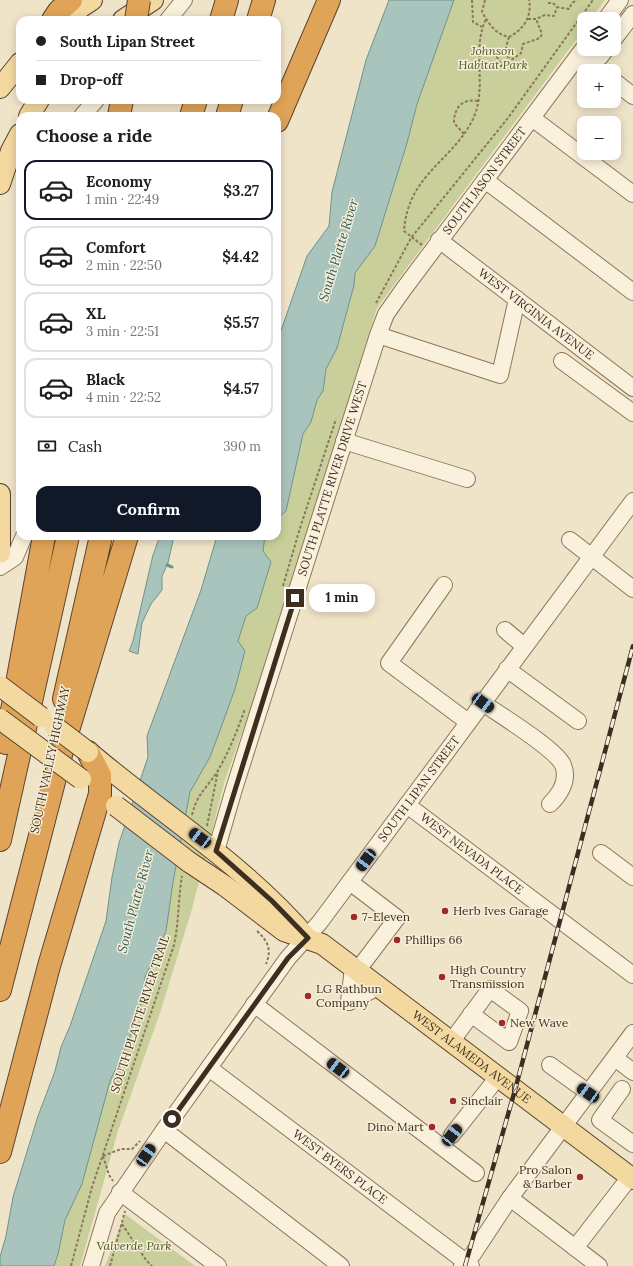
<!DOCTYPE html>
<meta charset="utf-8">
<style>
:root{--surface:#fff;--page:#f2f2f2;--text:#202124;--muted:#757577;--line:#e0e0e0;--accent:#111827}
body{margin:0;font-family:Lora,serif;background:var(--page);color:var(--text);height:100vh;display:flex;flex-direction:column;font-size:15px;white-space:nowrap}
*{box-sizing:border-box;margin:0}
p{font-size:13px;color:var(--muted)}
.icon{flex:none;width:22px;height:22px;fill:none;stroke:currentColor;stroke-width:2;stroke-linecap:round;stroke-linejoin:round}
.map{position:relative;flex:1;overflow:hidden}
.details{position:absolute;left:16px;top:112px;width:265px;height:428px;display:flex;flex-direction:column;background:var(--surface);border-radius:12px;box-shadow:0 2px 10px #0003}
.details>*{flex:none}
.hud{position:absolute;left:16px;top:16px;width:265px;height:88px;border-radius:12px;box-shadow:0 2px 10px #0003;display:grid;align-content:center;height:88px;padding:0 20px;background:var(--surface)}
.tools{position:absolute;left:577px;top:12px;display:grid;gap:8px}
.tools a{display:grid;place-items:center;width:44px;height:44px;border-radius:8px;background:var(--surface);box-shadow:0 2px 10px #0003;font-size:20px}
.end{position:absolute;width:18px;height:18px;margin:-9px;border:5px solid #3d2e20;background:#fff;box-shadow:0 0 0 2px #fff}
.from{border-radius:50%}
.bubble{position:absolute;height:28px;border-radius:12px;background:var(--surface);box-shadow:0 2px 10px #0003;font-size:13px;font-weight:700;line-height:28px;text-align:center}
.car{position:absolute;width:12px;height:24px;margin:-12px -6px;border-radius:5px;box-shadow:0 0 3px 1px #0007;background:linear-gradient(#222 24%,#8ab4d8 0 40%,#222 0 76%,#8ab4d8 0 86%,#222 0)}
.hud b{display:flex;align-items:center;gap:14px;height:38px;font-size:15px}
.hud b+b{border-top:1px solid var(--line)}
.hud i{width:10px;height:10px;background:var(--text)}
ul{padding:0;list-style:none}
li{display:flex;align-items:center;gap:12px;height:60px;margin:0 8px 6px;padding:0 12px;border:2px solid var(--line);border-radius:12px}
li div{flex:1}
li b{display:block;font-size:15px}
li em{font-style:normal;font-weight:700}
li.on{border-color:var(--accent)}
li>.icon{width:36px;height:36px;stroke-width:1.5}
h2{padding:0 20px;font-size:18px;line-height:48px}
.pay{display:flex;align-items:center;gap:10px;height:44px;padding:0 20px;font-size:15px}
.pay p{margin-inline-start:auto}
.action{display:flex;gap:8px;margin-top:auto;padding:8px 20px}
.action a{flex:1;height:46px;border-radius:12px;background:var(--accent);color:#fff;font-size:16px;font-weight:700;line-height:46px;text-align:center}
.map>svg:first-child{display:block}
</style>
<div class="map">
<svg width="633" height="1266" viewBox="0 0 633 1266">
<rect width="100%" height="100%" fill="#f0e4c8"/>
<path fill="#c9cf9b" d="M454,0H605L591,19H584V29L377,308L263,674L225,780L192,909L160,1013L118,1131L80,1266H54L58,1254L65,1220L82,1184L110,1081L127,1045L141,1004L145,977L166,931L173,882L190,792L210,757L219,733L235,689L245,651L238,641L246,616L257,608L271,563L263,551L265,536H277V519L286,511L303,434L311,422L317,400L323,391L326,369L337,348L354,285L355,273L375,246L407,143L417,104Z
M125,1214L195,1266H105Z"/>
<path fill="#a9c4bc" stroke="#6f938a" d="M389,0H454L417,104L407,143L375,246L355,273L354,285L337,348L326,369L323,391L317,400L311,422L303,434L286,511L277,519V342L307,256L329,226L332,192L366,60Z
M20,323V391L17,345Z
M160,536H174L168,563L162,576V590L151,604L142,623L138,654L129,651L133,641L153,555Z
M217,536H265L263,551L271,562L257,608L246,616L238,641L245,651L235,689L219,733L210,757L190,792L173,882L166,931L145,977L141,1004L127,1045L110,1081L82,1184L65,1220L58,1254L54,1266H0V1257L6,1236L13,1197L38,1116L55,1071L61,1047L70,1026L106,921L112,877L119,843L148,757L147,736L201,590Z"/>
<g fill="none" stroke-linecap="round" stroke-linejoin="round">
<path stroke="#6f938a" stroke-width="3" d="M167,565L172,567"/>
<defs>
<g id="minor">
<path d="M606,19L620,0"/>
<path d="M168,20L184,0"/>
<path d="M614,39L633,14"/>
<path d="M588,49L600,57L606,49"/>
<path d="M579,55L600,71"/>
<path d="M614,81L633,96"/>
<path d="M82,116L96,100"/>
<path d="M532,118L633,194"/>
<path d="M485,180L633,292"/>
<path id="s1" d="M439,240L633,388"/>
<path d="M378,335L500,375L517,299"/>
<path d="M562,361L633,413"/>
<path d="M344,441L467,479"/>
<path d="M570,540L633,589"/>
<path d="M0,567L15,557L24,536"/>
<path d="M444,585L389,663L468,722"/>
<path d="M505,630L524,646"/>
<path d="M507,669L578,721"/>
<path d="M483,703C500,715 556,749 563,765C569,780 560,794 550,804"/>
<path id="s2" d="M407,805L633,975"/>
<path id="s3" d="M216,851L234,789L378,335L386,314L403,290L584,48"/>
<path d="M601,853L633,877"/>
<path d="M350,882L397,918L357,971"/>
<path d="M349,1002L353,968"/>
<path d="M349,1002L378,987"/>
<path d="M254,1004L476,1173"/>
<path d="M451,1042L490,989L520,1011L509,1042L471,1014"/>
<path d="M615,1058L633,1072"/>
<path d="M550,1065L589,1093"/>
<path id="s4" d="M209,1068L471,1266"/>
<path d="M622,1089L600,1120L633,1144"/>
<path d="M164,1130L341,1266"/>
<path d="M452,1135L498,1077"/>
<path d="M120,1192L218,1266"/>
<path d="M510,1198L599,1266"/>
<path d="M575,1248L630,1177"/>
<path id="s5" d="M91,1266L107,1213L164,1130L288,958L320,922L633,501"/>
<path d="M462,1266L473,1254L510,1198L633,1033"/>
</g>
<g id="major">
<path d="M62,20L92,0"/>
<path d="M123,20L153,0"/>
<path d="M0,88L20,63"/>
<path d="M29,116L39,100"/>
<path d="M0,184L11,151L20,134"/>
<path d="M0,494V553"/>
<path d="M90,753C163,815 245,865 307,938"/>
<path id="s6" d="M189,862L225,886L284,931L322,944L633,1179"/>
</g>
<path id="highway" d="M53,20L59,11L71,0
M221,20L227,0
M258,20L264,0
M119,116L122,100
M191,116L196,100
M227,116L232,100
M277,121L329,0
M64,699L101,536
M6,743L44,536
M0,840L68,536
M0,990L63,747L127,536
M0,1152L49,966L100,794V775L88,752"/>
</defs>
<use href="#minor" stroke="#8d765c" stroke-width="18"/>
<use href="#major" stroke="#5b4430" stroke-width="22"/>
<use href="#highway" stroke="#5b4430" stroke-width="24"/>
<path stroke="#8d765c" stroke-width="2" stroke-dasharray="3 2" stroke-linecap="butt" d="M472,0L473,22L482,27
M485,0L482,12C489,24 495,34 509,37C524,29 532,17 529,0
M548,3H553L557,7L569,9L572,3L577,0
M528,19H536L545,15L554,16L557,7
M509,37L505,51L508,57L513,59L521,53L523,44L540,38L542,34L536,19
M495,66L500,67L502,65L497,57L505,49
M464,134L454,123C454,108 462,98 478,101
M422,245L404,231C408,174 452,162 473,119C488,87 471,50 486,19
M376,303L411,238L508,118L593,0
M283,586L300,528L336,419
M192,815C197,794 206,789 217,772C229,752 237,731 245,709
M207,826L218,771
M257,931C268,941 272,950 266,964
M103,1156L121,1149H132L140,1141
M103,1156L109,1175L113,1181
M122,1224L146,1260L152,1266
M71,1266L92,1187L174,945C179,922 178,899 182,876
M110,1266L125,1211"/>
<use href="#minor" stroke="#faf1dc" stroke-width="16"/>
<use href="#major" stroke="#f3d9a0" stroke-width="20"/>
<use href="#highway" stroke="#e0a458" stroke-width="22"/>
<defs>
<path id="rail" d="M465,1266L515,1090L633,646"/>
</defs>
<use href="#rail" stroke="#3d2e20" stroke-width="4.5"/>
<use href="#rail" stroke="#f7eed8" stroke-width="3" stroke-dasharray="9" stroke-linecap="butt"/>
<defs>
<path id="major-bridge" d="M0,686L41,717
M0,719L81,779
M55,727L88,752
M116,806L189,862"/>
<path id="highway-bridge" d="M136,20L139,0"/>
</defs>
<use href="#major-bridge" stroke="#5b4430" stroke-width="22" stroke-linecap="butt"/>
<use href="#highway-bridge" stroke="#5b4430" stroke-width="24" stroke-linecap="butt"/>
<use href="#major-bridge" stroke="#f3d9a0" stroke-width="20"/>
<use href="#highway-bridge" stroke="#e0a458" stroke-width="22"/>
</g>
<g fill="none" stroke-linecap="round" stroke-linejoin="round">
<path stroke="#3d2e20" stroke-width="5" d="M172,1119L288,958L308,938L272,901L216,851L295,598"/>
</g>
<g fill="#9e2a2b" stroke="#f7eed8" stroke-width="1.5">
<circle cx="445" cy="911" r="4"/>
<circle cx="354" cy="917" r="4"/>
<circle cx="397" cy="940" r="4"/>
<circle cx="442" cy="977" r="4"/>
<circle cx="308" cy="996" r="4"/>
<circle cx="502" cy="1023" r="4"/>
<circle cx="453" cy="1101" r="4"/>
<circle cx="432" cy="1127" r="4"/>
<circle cx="580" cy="1177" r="4"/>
</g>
<g text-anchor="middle" stroke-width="3" stroke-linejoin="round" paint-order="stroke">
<g font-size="12" font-style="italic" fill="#4d5a26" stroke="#f7eed8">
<text x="493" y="55">Johnson<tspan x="493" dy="14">Habitat Park</tspan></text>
<text x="134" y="1250">Valverde Park</text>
</g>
<g font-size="12" fill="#3d2e20" stroke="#f7eed8">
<text dy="4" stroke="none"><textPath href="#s3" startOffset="729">SOUTH JASON STREET</textPath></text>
<text dy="4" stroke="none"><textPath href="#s1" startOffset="122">WEST VIRGINIA AVENUE</textPath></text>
<text dy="4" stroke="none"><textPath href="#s3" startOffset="390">SOUTH PLATTE RIVER DRIVE WEST</textPath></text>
<text transform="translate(50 760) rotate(-78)" y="4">SOUTH VALLEY HIGHWAY</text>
<text dy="4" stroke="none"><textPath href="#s5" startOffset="582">SOUTH LIPAN STREET</textPath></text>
<text dy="4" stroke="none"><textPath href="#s2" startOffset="81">WEST NEVADA PLACE</textPath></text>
<text transform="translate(140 1014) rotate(-72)" y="4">SOUTH PLATTE RIVER TRAIL</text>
<text dy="4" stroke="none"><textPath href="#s6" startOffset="345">WEST ALAMEDA AVENUE</textPath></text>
<text dy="4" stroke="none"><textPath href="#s4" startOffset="164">WEST BYERS PLACE</textPath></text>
</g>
<g font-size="12" fill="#3d2e20" stroke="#f7eed8" text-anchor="start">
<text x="453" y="915">Herb Ives Garage</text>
<text x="362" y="921">7-Eleven</text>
<text x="405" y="944">Phillips 66</text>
<text x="450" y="974">High Country<tspan x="450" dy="14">Transmission</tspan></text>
<text x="316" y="993">LG Rathbun<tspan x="316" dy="14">Company</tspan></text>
<text x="510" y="1027">New Wave</text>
<text x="461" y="1105">Sinclair</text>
<text x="424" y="1131" text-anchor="end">Dino Mart</text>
<text x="572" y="1174" text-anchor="end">Pro Salon<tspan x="572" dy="14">&amp; Barber</tspan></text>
</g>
<g font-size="13" font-style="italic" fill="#2f5d5a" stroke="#f7eed8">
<text transform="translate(338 250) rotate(-73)" y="5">South Platte River</text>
<text transform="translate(135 901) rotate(-75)" y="5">South Platte River</text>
</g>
</g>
</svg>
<div class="tools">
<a><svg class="icon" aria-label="layers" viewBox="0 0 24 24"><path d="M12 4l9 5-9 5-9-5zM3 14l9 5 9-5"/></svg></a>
<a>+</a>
<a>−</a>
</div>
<i class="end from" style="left:172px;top:1119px"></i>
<i class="end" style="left:295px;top:598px"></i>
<div class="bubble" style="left:309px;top:584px;width:66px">1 min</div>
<i class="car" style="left:483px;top:703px;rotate:126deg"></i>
<i class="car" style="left:200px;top:838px;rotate:307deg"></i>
<i class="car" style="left:366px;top:860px;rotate:217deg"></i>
<i class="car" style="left:338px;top:1068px;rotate:307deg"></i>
<i class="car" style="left:588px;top:1093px;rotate:305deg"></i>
<i class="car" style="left:452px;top:1135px;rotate:38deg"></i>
<i class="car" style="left:146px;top:1155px;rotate:34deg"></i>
<div class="hud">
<b><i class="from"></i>South Lipan Street</b>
<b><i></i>Drop-off</b>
</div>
<section class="details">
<h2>Choose a ride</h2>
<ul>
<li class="on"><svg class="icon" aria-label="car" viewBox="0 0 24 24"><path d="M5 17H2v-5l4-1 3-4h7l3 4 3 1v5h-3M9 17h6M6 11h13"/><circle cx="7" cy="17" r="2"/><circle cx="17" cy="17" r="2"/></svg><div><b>Economy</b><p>1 min · 22:49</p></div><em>$3.27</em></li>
<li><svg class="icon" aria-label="car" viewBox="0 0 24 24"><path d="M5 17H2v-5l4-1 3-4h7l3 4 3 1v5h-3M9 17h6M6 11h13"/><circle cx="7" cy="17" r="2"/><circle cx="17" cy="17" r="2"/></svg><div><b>Comfort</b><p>2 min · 22:50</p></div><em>$4.42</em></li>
<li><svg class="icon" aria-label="car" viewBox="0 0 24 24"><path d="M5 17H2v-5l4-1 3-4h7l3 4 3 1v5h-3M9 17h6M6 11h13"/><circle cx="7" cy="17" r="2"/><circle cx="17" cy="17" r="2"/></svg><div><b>XL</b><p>3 min · 22:51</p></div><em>$5.57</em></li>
<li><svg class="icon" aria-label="car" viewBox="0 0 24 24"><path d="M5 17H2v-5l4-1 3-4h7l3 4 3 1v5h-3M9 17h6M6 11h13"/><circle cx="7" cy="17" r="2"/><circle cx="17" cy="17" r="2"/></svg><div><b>Black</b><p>4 min · 22:52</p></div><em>$4.57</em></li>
</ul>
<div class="pay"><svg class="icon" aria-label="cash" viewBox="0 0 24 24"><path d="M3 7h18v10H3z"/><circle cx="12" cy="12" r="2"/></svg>Cash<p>390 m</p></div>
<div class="action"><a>Confirm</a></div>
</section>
</div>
